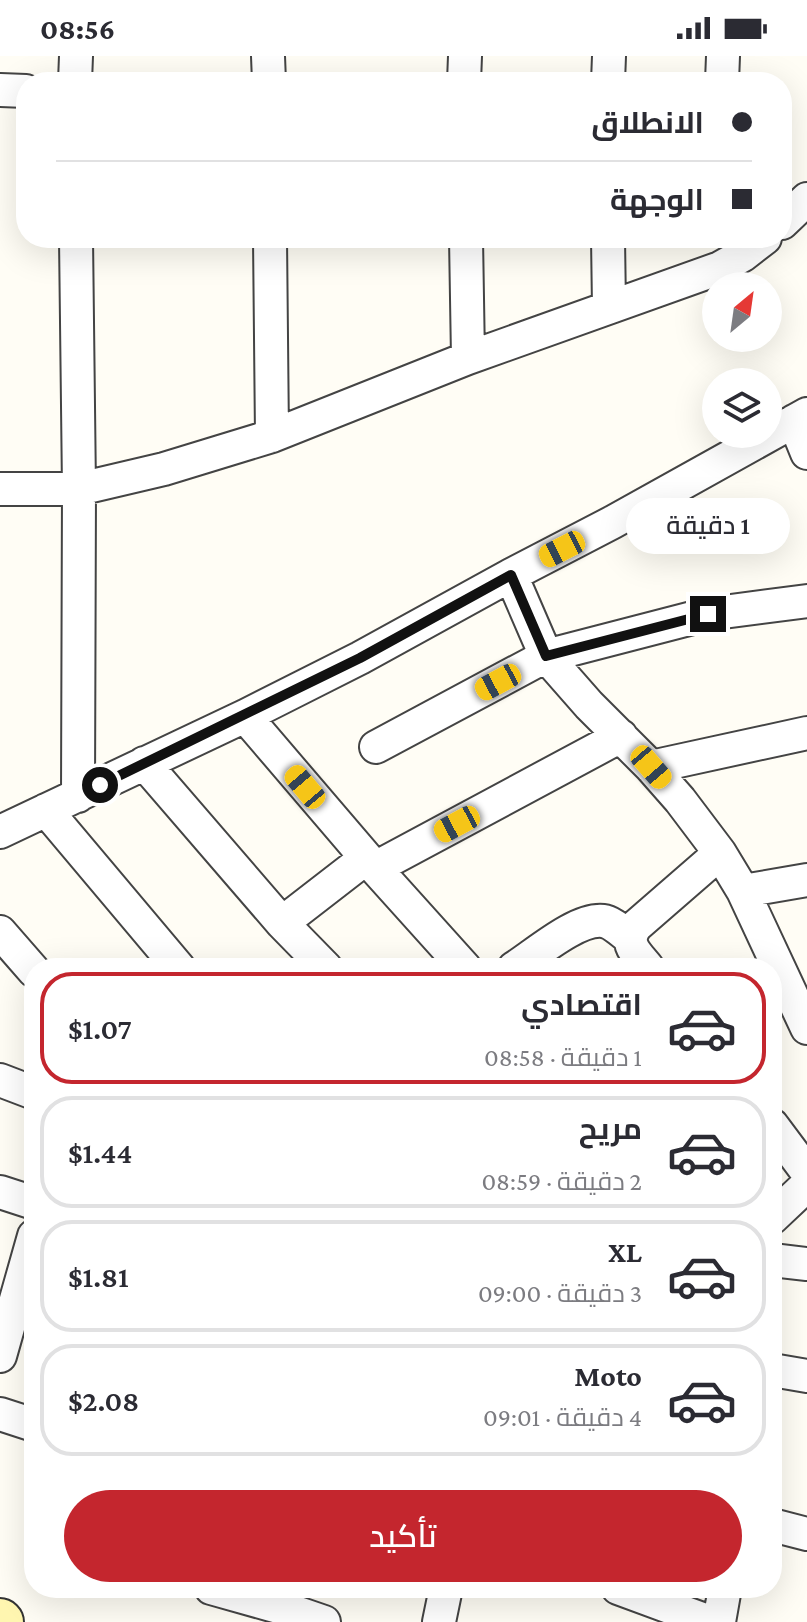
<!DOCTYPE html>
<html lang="ar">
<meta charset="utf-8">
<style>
:root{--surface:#fff;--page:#f2f2f3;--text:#2b2b33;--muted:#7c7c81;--line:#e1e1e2;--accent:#c4262e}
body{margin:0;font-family:"Crimson Pro",Cairo,serif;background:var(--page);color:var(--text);direction:rtl;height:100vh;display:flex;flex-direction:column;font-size:30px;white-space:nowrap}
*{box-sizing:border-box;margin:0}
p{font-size:26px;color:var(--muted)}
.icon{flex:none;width:44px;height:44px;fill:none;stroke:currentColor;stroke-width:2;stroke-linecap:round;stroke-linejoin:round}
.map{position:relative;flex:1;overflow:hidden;direction:ltr}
.details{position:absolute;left:24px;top:902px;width:758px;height:640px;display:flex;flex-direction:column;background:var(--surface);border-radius:32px;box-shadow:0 8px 32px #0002;direction:rtl}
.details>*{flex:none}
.top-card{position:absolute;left:16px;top:16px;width:776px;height:176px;border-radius:32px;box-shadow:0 8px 32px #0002;direction:rtl;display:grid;align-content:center;height:176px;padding:0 40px;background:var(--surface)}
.needle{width:52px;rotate:29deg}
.fabs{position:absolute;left:702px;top:216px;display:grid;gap:16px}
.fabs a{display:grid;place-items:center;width:80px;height:80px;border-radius:50%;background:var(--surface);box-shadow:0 8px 32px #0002;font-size:40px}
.end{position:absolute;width:36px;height:36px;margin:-18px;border:10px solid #111;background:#fff;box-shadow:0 0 0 4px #fff}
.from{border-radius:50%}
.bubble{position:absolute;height:56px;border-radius:28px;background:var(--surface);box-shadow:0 8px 32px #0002;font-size:26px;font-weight:600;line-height:56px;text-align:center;direction:rtl}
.car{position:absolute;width:24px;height:48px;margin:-24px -12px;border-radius:10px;box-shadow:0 0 6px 2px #0007;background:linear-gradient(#f5c518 24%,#345 0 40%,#f5c518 0 76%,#345 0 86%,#f5c518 0)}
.top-card b{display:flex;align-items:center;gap:28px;height:76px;font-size:30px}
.top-card b+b{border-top:2px solid var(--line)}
.top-card i{width:20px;height:20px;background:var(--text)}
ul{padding:14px 0 0;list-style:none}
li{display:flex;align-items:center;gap:24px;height:112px;margin:0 16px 12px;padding:0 24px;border:4px solid var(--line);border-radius:32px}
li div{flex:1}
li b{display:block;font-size:30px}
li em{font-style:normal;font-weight:600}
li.on{border-color:var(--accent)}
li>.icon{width:72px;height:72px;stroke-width:1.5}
.cta{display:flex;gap:16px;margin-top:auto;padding:16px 40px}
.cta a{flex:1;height:92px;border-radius:48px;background:var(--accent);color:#fff;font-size:32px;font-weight:600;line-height:92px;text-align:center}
.status{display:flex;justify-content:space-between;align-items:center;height:56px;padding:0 40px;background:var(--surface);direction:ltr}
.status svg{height:22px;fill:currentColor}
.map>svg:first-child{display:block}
</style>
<div class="status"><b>08:56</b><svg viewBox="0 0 49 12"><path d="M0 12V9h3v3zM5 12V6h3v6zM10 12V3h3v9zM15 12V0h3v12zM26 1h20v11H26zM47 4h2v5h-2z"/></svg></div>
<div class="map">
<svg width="807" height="1566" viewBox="0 0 807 1566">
<rect width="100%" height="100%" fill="#fffdf5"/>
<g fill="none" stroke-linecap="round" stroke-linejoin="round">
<defs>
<path id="street" d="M268,0L269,26
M75,26L76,0
M464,26L465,0
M608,26L609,0
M722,26L723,0
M0,34L26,35
M782,167L807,143
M76,182L79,433L78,740
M270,182L272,380
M466,182L468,302
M608,182L609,251
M794,365L807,397
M0,433H79L164,413L272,380L468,302L720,212L743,199L765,182
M511,519L546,600L589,649L651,711L680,744L720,797L743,835L807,972
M245,660L375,812L465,912
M376,691L546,600L708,558L807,545
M144,707L282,867L326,912
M651,711L807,677
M46,754L179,912
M0,776L245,660L360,602L511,519L613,466L807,358
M375,812L621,680
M743,835L807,824
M282,867L366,802
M0,876L34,915
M514,912C536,898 577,862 603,865C612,866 622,876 630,882
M648,912C637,898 623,888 636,870L720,797
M0,1024L34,1037
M772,1069L807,1116
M0,1136L34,1147
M772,1162L807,1129
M772,1204L807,1208
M0,1300L34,1180
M772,1314L807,1320
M0,1358L34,1369
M772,1469L807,1478
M211,1532L289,1554L324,1566
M618,1532L710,1566
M439,1566L446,1532
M719,1566L725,1532"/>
<path id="secondary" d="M0,1565L1,1566"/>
</defs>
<use href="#street" stroke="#444" stroke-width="36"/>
<use href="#secondary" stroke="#333" stroke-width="48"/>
<use href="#street" stroke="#fff" stroke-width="32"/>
<use href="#secondary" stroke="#fff6b0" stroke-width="44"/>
</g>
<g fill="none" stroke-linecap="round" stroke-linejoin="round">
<path stroke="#111" stroke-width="10" d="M100,729L360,602L511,519L546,600L708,558"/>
</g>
</svg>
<div class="fabs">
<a><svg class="needle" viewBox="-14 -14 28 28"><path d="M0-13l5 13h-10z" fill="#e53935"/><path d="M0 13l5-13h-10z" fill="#7c7c81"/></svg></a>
<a><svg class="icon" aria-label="layers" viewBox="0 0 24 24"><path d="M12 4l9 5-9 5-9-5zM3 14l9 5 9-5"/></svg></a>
</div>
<i class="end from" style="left:100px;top:729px"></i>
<i class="end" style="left:708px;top:558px"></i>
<div class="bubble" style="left:626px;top:442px;width:164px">1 دقيقة</div>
<i class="car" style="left:562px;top:493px;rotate:243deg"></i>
<i class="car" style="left:498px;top:626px;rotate:242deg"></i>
<i class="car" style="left:651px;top:711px;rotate:139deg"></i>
<i class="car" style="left:305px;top:731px;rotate:320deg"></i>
<i class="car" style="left:457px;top:768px;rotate:242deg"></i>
<div class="top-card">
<b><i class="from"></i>الانطلاق</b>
<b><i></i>الوجهة</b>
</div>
<section class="details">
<ul>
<li class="on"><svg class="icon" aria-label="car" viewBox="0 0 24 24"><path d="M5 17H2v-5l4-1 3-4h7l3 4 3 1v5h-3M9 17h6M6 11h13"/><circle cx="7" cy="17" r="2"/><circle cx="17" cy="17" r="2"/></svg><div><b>اقتصادي</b><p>1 دقيقة · 08:58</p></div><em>$1.07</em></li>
<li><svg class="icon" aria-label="car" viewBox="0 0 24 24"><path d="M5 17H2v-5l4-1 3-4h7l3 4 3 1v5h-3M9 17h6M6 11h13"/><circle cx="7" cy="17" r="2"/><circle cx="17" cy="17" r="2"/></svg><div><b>مريح</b><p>2 دقيقة · 08:59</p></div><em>$1.44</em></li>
<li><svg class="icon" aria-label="car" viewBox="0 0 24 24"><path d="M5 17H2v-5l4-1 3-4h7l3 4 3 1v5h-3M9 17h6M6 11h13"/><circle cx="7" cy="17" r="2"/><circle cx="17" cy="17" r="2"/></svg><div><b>XL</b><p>3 دقيقة · 09:00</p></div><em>$1.81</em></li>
<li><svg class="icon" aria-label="car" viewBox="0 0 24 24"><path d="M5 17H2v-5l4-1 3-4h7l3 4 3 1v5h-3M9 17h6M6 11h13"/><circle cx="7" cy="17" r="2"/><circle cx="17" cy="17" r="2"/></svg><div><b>Moto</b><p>4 دقيقة · 09:01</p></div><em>$2.08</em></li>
</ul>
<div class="cta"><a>تأكيد</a></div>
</section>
</div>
